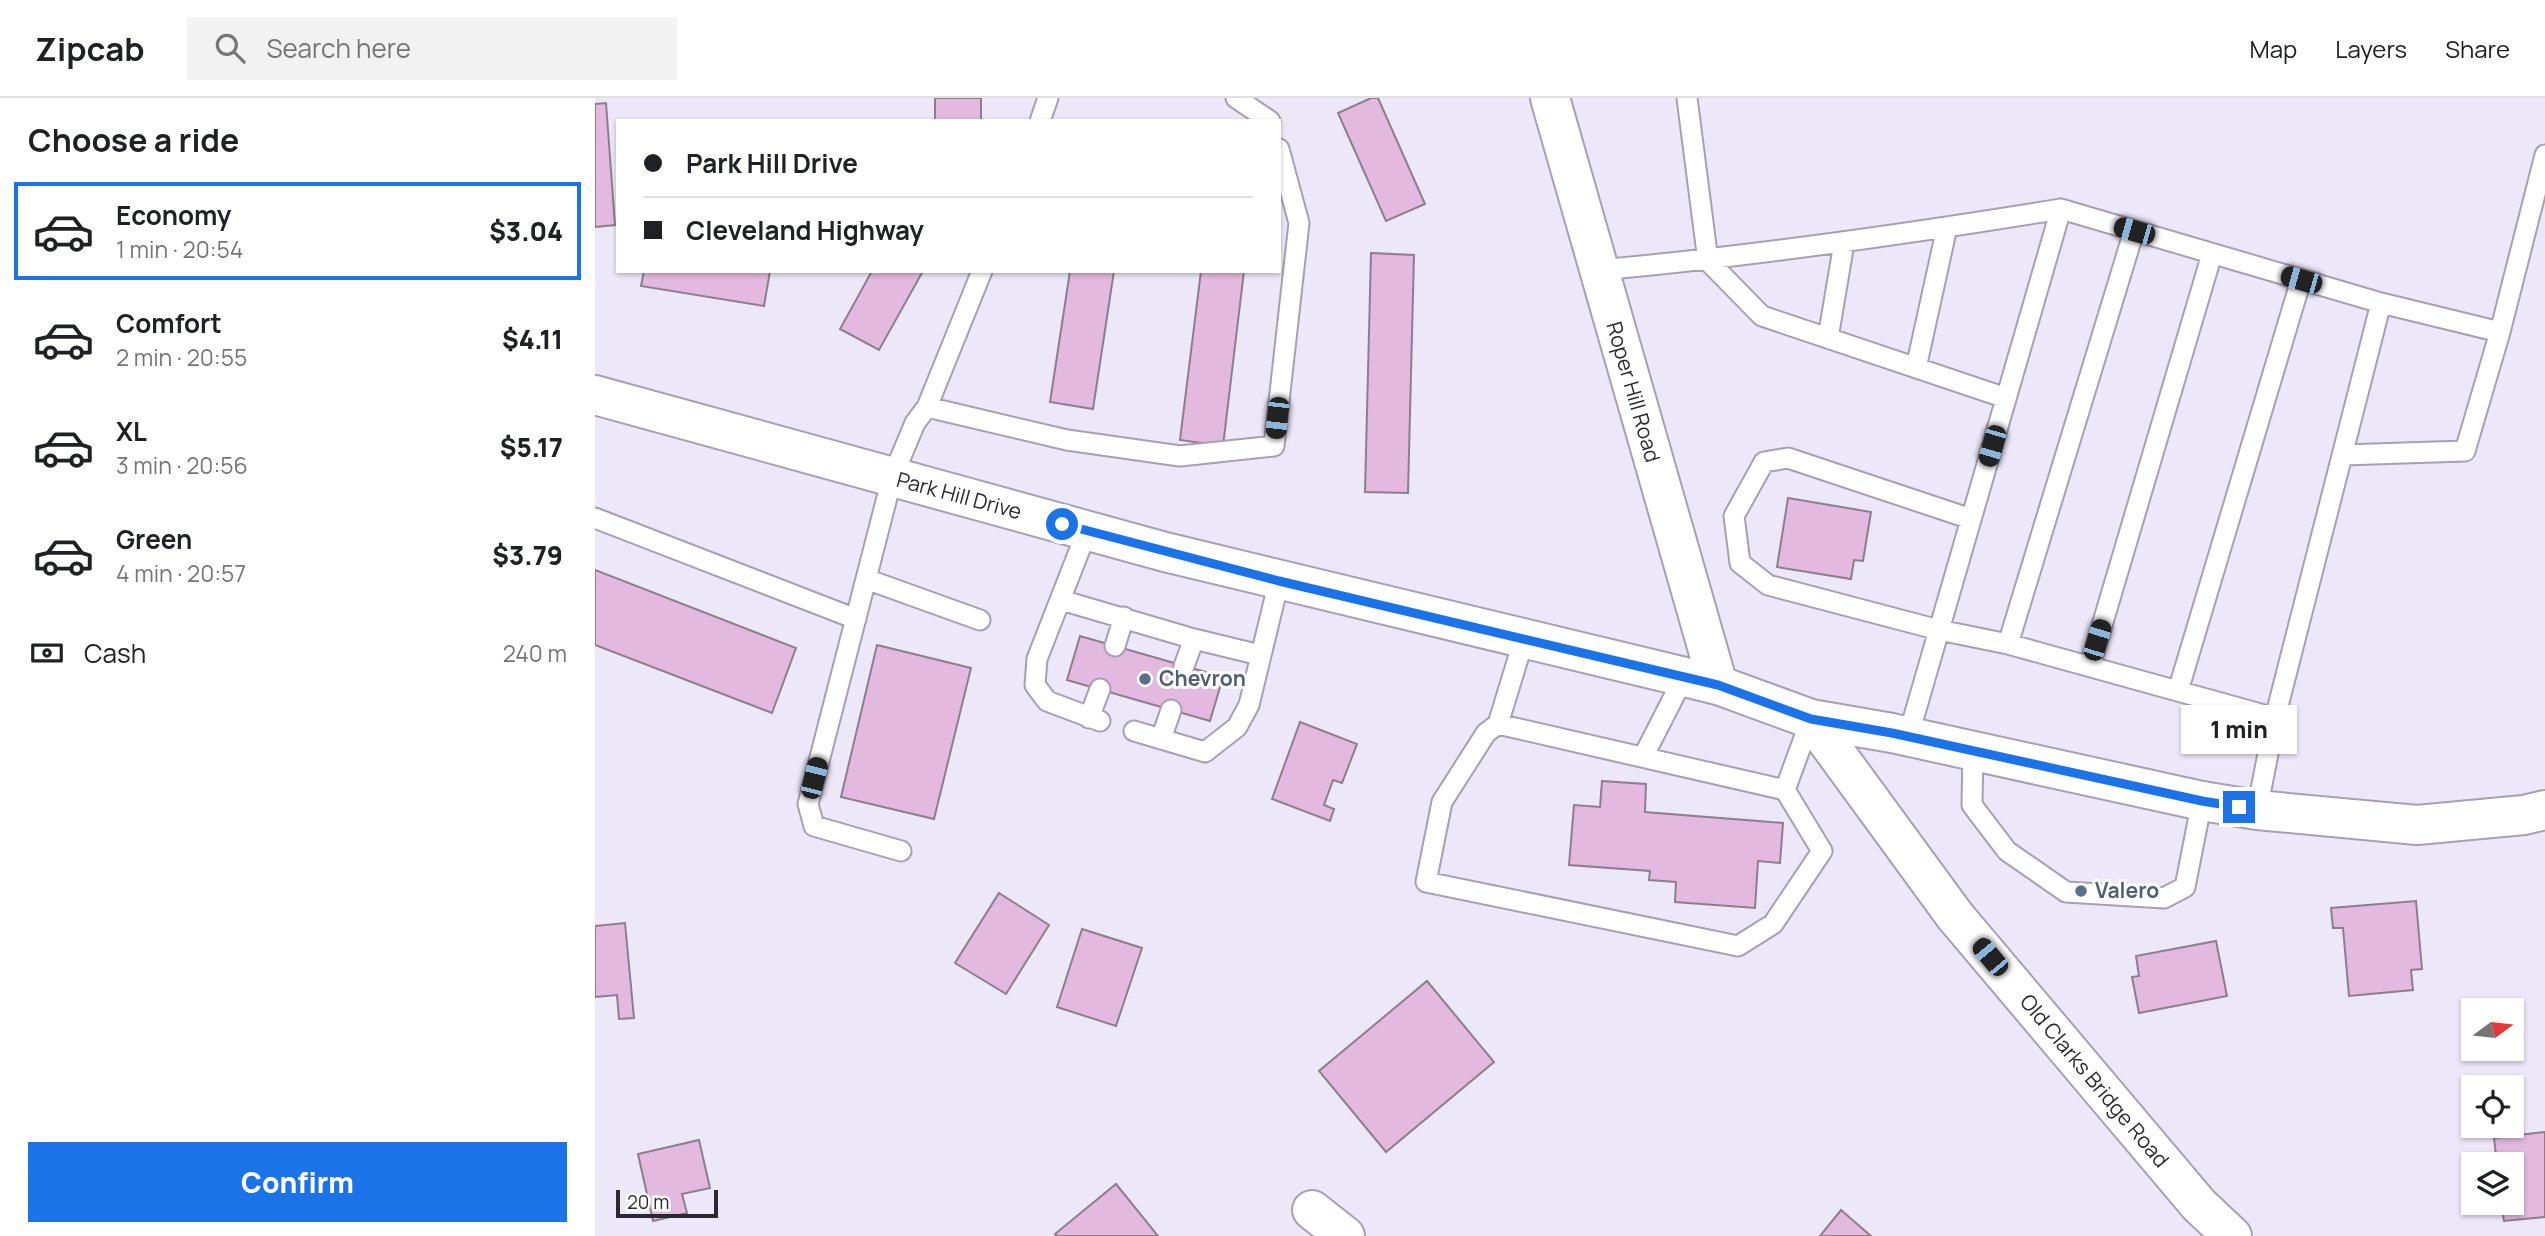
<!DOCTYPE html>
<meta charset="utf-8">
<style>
:root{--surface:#fff;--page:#f2f2f2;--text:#202124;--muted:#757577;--line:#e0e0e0;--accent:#1a73e8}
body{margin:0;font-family:Manrope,sans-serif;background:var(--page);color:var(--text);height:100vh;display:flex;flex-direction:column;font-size:26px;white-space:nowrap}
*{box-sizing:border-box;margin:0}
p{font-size:23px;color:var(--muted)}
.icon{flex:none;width:38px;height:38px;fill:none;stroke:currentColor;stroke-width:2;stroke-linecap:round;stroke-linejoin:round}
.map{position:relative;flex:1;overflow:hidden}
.details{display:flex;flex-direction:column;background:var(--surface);width:595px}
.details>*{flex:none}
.hud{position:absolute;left:21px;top:21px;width:665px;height:154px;border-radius:0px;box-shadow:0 2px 5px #0004;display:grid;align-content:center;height:154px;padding:0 28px;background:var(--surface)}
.needle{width:46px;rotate:75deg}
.tools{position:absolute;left:1866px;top:900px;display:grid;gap:14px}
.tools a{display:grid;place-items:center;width:63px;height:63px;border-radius:0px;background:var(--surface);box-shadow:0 2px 5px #0004;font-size:35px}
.scale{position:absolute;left:21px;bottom:18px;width:102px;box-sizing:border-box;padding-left:7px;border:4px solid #2b2930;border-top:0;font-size:19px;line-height:24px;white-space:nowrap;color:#2b2930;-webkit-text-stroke:5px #fff;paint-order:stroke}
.end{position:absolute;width:32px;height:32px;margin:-16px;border:9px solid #1a73e8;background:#fff;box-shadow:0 0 0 4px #fff}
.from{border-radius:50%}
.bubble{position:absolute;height:49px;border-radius:0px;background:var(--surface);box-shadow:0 2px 5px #0004;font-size:23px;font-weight:800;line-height:49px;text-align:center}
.car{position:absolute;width:21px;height:42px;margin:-21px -10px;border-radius:9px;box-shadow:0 0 5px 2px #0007;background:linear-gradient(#222 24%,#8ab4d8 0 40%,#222 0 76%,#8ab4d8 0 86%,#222 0)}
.hud b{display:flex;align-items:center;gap:24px;height:66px;font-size:26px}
.hud b+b{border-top:2px solid var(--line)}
.hud i{width:18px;height:18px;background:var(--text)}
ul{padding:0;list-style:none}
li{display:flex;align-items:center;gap:21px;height:98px;margin:0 14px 10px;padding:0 14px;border:4px solid transparent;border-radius:0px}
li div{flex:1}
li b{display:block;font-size:26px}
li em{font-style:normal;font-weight:800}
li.current{border-color:var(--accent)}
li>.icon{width:63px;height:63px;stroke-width:1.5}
h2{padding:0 28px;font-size:32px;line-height:84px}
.pay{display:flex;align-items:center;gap:18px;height:77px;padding:0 28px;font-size:26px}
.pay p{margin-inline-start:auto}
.action{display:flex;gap:14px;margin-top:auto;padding:14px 28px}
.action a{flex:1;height:80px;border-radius:0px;background:var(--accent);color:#fff;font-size:28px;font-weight:800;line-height:80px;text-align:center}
header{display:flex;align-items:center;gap:42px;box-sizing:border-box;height:98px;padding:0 35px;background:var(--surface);border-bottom:2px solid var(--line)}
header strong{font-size:33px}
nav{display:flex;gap:38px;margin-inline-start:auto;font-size:24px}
.search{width:490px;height:63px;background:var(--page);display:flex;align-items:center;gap:18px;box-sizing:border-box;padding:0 24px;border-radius:0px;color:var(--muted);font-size:26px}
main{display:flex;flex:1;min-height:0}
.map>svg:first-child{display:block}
</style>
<header>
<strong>Zipcab</strong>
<div class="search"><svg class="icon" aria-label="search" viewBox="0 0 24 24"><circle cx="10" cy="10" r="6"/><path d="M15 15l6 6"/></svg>Search here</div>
<nav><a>Map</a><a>Layers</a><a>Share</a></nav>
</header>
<main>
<section class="details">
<h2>Choose a ride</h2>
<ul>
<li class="current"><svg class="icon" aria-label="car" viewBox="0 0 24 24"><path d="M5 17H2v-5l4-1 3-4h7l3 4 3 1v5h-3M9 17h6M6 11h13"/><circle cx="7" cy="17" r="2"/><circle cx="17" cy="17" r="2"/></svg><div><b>Economy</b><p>1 min · 20:54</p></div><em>$3.04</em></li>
<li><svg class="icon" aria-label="car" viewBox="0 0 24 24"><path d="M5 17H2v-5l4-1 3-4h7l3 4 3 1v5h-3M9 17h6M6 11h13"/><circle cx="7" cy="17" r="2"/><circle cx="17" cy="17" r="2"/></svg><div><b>Comfort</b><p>2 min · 20:55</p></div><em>$4.11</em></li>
<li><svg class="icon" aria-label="car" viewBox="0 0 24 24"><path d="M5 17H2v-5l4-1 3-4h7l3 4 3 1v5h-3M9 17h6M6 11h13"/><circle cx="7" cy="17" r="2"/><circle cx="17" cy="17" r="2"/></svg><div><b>XL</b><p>3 min · 20:56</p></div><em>$5.17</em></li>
<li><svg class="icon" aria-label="car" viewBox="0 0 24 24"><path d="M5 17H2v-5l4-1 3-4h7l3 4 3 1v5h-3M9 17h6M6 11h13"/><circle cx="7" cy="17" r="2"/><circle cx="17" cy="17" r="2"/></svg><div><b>Green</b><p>4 min · 20:57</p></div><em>$3.79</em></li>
</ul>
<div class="pay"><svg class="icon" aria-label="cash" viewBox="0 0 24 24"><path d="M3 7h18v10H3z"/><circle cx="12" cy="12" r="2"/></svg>Cash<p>240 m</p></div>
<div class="action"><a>Confirm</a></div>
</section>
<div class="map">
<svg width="1950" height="1138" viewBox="0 0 1950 1138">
<rect width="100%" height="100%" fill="#ede7fa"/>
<path fill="#e3b9df" stroke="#8d7e8b" stroke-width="2" d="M340,0H386V23H340Z
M776,0H783L830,106L791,123L743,15Z
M11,5L20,127L0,129V6Z
M776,155L819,157L813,395L770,394Z
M49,173H175L169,208L46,188Z
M277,173H328L284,252L245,231Z
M475,173H519L498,311L455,304Z
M606,173H649L628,348L585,342Z
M1193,400L1276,414L1268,463L1259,462L1256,481L1182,469Z
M0,472L201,550L177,615L0,547Z
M485,538L628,579L615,623L472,582Z
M282,547L376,570L339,721L246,699Z
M705,624L762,646L747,685L738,682L729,707L739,711L735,723L677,701Z
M1007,683L1051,686L1050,714L1188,725L1185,765L1163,763L1160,810L1080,804L1081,784L1054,782L1055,773L974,767L979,707L1005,709Z
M404,795L454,827L411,896L360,865Z
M1821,803L1827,871L1816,872L1818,892L1754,898L1748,830H1738L1736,810Z
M30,825L39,920L24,921L22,897L0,899V828Z
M487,831L547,850L521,928L462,909Z
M1621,843L1632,898L1544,915L1537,879L1544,878L1541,858Z
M832,883L899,964L791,1054L724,973Z
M1950,1034V1119L1909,1123L1906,1104H1916V1066H1902L1899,1040Z
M104,1042L115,1090L87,1096L92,1115L58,1123L43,1056Z
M521,1086L563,1138H462L460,1136Z
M1246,1112L1276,1138H1225Z"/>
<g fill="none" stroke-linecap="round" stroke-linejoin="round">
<defs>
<path id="lane" d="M641,0L675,23
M1092,0L1113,163L1167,218L1411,300
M445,23L453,0
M1004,172C1159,158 1312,136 1466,111
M1786,205L1905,234
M1233,240L1249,145
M1321,270L1352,129
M332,309L472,342L585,358L679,348L704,125L684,51
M1748,357L1870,353L1905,234L1950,57
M0,420L261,521
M1376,421L1193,360L1169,364L1139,418L1145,465L1173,487L1344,532L1413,546L1680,620
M492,433L442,561L440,587L452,603L505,623
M271,481L385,522
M466,502L599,541L665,557
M1413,546L1539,133
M520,548L529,519
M589,568L599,541
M1495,568L1617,156
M1583,593L1706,182
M494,620L505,591
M903,626L1190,692L1227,753L1178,826L1143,848L831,784L847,704L891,635L903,626L929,541
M539,633L610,654L642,629L654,607L684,483
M1313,639L1466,111L1786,205L1680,620L1662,712
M566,641L576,612
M1378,653L1377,707L1412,753L1471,794L1569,800L1590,789L1607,703
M1048,659L1089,579
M1190,692L1216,621
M306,753L219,728L213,706L297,380L320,325L332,309L387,173"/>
<path id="street" d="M955,0L1123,587
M1216,621L1360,818L1604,1107L1637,1138
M717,1112L750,1138"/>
<path id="secondary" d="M0,297L570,454L1123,587L1216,621L1297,635L1607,703L1662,712L1822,727L1929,717L1950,712"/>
</defs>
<use href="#lane" stroke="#a6a0b2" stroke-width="23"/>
<use href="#street" stroke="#a6a0b2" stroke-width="42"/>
<use href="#secondary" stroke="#a6a0b2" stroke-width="42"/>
<use href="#lane" stroke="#fff" stroke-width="19"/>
<use href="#street" stroke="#fff" stroke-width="38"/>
<use href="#secondary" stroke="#fff" stroke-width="38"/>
</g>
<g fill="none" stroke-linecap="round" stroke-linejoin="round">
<path stroke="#1a73e8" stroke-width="9" d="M467,426L684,483L1123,587L1216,621L1297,635L1607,703L1644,709"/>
</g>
<g fill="#5c6f8a" stroke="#fff" stroke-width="2.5">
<circle cx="550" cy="581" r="7"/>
<circle cx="1486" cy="793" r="7"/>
</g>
<g text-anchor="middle" stroke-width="6" stroke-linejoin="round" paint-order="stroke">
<g font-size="21" fill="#2b2930" stroke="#fff">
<text transform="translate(1038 294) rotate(74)" y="7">Roper Hill Road</text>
<text transform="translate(364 398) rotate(15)" y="7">Park Hill Drive</text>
<text transform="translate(1499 983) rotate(50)" y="7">Old Clarks Bridge Road</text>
</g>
<g font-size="21" font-weight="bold" fill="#4e5e75" stroke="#fff" text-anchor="start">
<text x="564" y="588">Chevron</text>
<text x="1500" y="800">Valero</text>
</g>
</g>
</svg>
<div class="tools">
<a><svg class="needle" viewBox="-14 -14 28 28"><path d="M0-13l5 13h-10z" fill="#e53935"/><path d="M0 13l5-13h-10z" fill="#757577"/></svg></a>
<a><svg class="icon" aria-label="locate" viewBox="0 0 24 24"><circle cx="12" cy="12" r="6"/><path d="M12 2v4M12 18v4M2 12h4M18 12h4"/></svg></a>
<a><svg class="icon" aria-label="layers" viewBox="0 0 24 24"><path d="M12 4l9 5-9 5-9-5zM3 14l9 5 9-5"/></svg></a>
</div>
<div class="scale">20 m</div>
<i class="end from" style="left:467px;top:426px"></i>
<i class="end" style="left:1644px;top:709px"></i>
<div class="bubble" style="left:1586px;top:607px;width:116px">1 min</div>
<i class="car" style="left:1539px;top:133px;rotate:286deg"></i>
<i class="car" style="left:1706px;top:182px;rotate:286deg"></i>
<i class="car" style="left:682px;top:320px;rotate:186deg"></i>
<i class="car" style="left:1397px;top:348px;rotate:196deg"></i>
<i class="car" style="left:1502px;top:542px;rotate:17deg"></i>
<i class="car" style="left:219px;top:680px;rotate:14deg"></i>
<i class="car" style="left:1395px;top:859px;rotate:320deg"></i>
<div class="hud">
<b><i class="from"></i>Park Hill Drive</b>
<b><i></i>Cleveland Highway</b>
</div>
</div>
</main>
